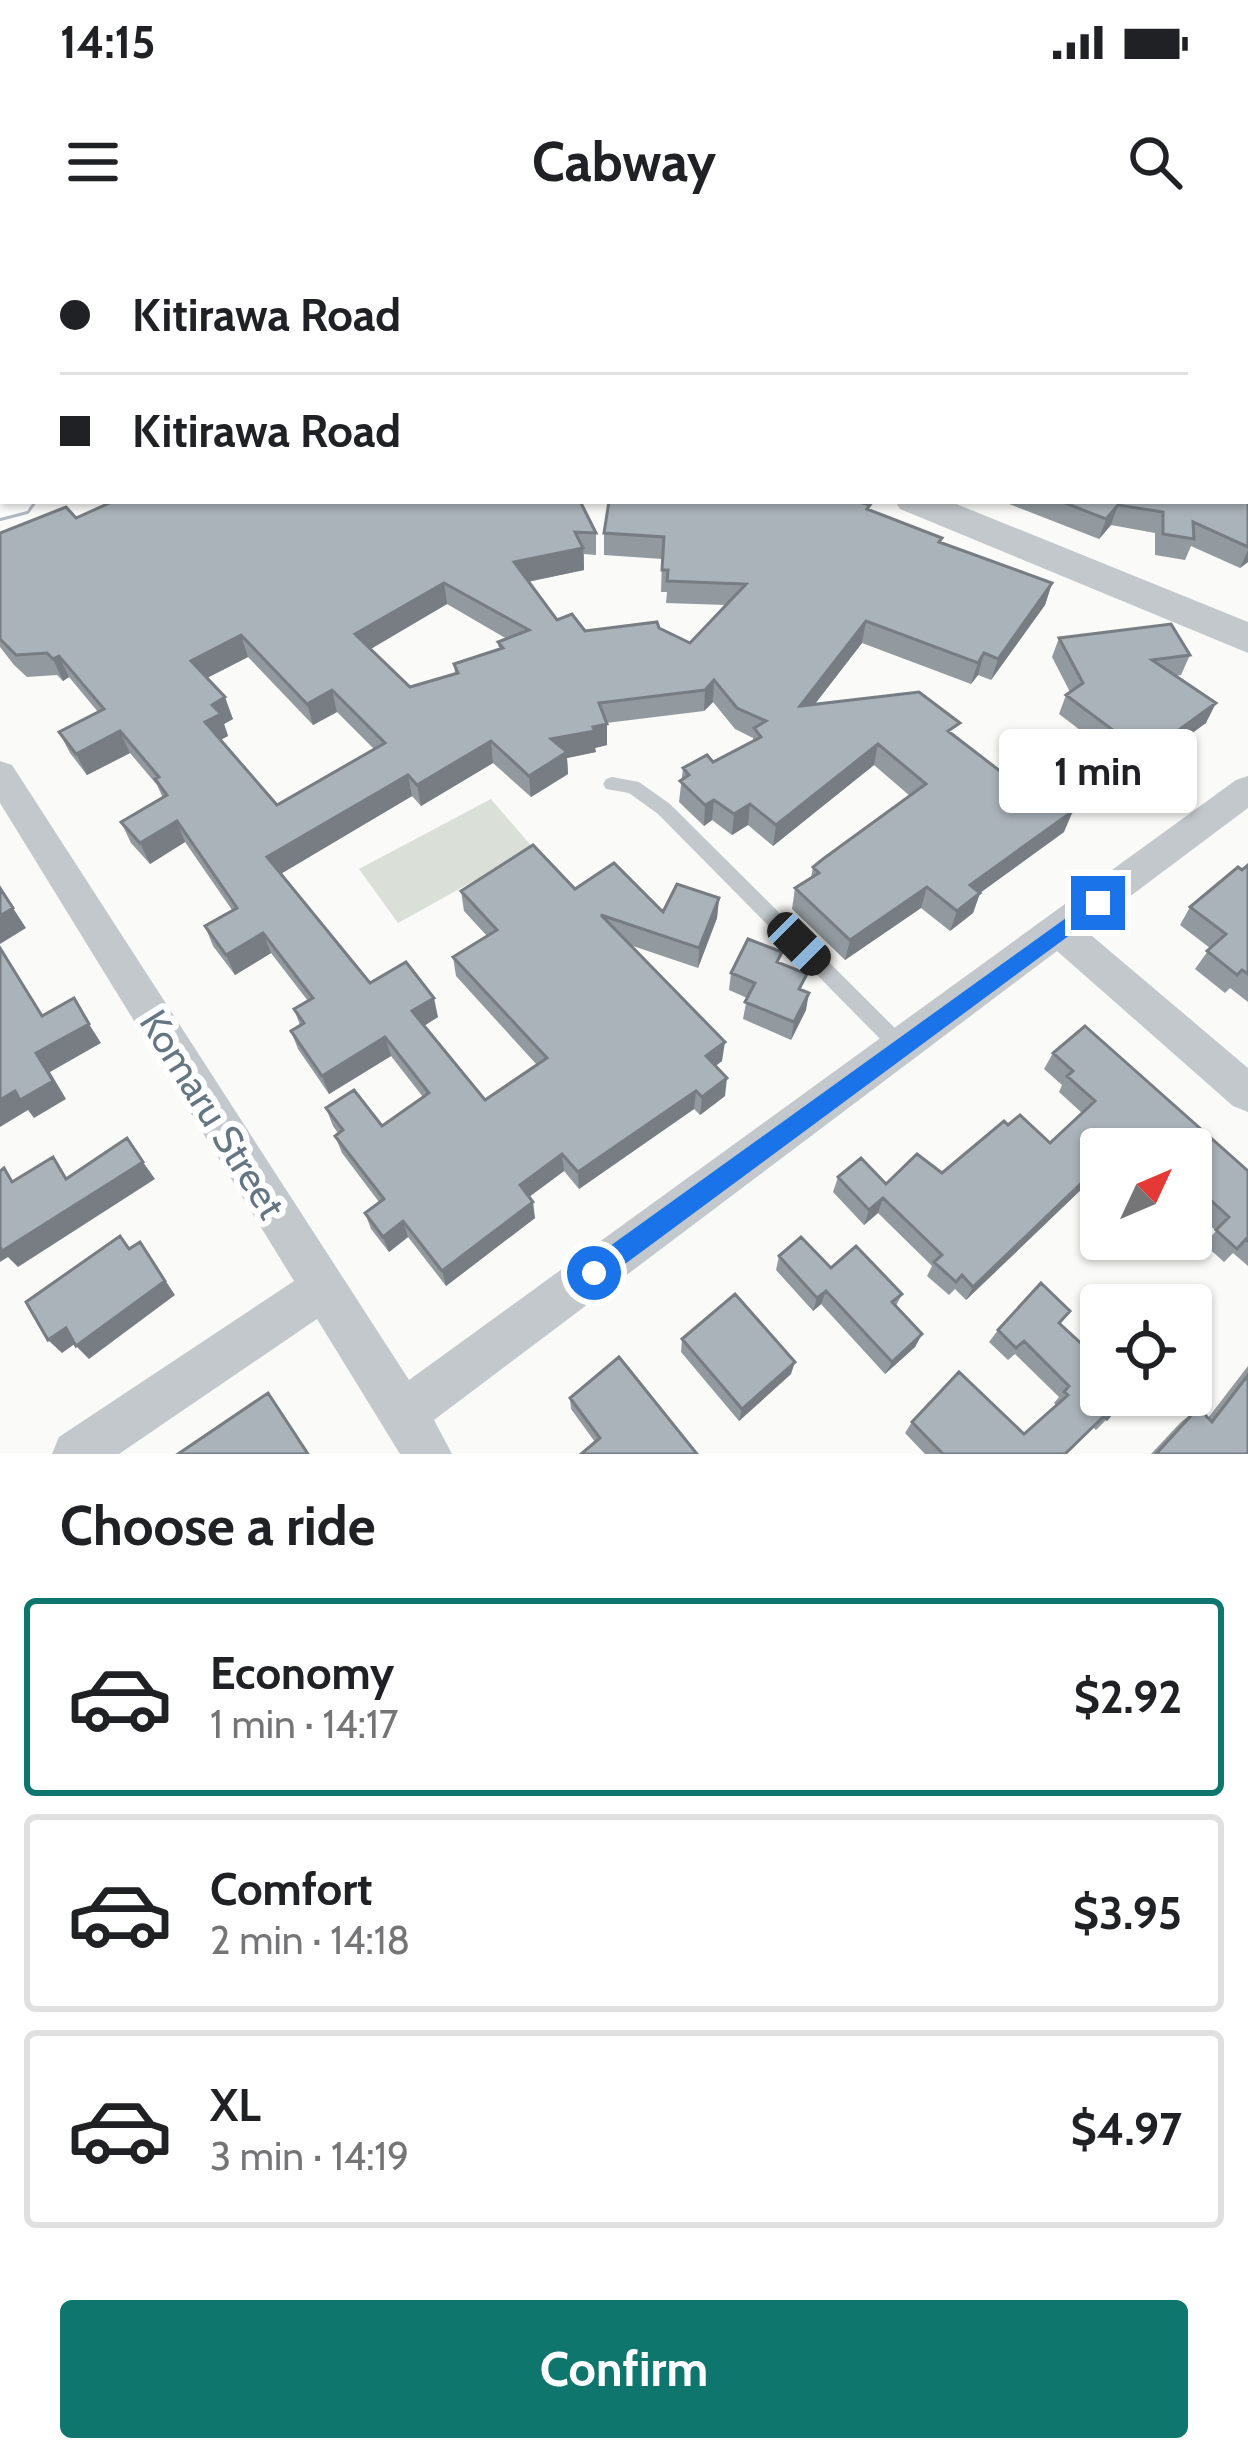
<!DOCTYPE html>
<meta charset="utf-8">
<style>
:root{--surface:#fff;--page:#f2f2f2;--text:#202124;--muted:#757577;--line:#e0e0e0;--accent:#0f766e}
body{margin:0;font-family:Cabin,sans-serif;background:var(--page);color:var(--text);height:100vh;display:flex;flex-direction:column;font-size:45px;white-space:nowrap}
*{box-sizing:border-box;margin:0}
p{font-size:39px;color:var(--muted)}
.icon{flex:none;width:66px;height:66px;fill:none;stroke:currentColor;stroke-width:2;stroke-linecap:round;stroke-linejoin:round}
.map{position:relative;height:1214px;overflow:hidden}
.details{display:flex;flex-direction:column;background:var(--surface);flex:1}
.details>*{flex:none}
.hud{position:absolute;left:0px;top:0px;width:1248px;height:264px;box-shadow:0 3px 9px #0004;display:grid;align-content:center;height:264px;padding:0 60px;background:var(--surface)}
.needle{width:78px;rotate:46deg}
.buttons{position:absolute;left:1080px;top:888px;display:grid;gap:24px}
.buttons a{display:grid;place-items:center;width:132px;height:132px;border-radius:12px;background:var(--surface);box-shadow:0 3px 9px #0004;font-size:60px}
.end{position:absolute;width:54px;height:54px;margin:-27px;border:15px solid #1a73e8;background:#fff;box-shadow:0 0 0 6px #fff}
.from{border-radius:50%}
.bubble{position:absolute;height:84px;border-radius:12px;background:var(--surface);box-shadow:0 3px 9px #0004;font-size:39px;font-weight:700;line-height:84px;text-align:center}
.car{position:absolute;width:36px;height:72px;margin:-36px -18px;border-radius:15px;box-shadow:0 0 9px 3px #0007;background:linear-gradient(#222 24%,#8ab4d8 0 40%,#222 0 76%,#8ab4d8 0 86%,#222 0)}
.hud b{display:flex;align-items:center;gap:42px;height:114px;font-size:45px}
.hud b+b{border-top:3px solid var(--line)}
.hud i{width:30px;height:30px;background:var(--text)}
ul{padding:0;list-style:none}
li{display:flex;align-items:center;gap:36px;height:198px;margin:0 24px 18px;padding:0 36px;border:6px solid var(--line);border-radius:12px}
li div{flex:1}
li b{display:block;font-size:45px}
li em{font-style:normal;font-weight:700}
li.active{border-color:var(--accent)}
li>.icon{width:108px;height:108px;stroke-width:1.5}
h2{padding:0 60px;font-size:54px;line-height:144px}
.primary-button{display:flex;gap:24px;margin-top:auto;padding:24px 60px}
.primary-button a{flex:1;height:138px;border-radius:12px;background:var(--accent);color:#fff;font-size:48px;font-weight:700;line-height:138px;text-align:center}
.status{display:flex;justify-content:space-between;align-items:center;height:84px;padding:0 60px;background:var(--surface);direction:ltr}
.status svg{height:33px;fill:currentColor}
header{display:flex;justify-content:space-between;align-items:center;height:156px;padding:0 60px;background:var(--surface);font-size:54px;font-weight:700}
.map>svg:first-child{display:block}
</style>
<div class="status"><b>14:15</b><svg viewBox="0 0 49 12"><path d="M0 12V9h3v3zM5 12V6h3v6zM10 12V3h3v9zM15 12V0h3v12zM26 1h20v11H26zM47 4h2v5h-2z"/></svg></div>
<header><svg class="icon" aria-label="menu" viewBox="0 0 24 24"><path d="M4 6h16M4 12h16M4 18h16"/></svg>Cabway<svg class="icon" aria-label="search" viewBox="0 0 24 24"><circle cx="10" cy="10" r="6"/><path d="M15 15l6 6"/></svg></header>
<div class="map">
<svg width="1248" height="1214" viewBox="0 0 1248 1214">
<rect width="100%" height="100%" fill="#fafaf8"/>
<path fill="#dadfd7" d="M491,559L533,608L398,683L359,629Z"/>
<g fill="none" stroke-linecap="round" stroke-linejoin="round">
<defs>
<path id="secondary" d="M0,250L3,261H34L27,271L0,278Z"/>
</defs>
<use href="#secondary" stroke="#b3babf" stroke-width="6"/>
<path fill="#c3c8cc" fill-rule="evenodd" d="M612,537L639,542L670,564L907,800L910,806L907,812L900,815L893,812L658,574L629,553L606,549L603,544L606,539Z"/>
<path fill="#c3c8cc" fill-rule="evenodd" d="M261,0H289L291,3H263Z
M324,0H359L322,3Z
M510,0H536L538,3H512Z
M0,521L12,525L409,1140L1236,540L1248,536V568L1085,690L1248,828V872L1233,866L1057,711L434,1180L452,1214H400L317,1079L119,1214H52L59,1197L294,1041L0,563Z"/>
<path fill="#c3c8cc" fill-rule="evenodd" d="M895,261H949L1248,382V413L900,269Z"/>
<use href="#secondary" fill="#fff" fill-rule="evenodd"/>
</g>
<path fill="#929a9f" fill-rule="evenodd" d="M600,0H747L740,3H605Z
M776,0H1028L1024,3H783Z
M1248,0V322L1240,328L1191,306L1185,320L1155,315V293L1111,285L1099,299L1004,262L1245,261Z
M869,270L942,298L941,303L1052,343L1045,365L991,440L978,435L971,444L862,403L815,464L956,497L1064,592L980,653L973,673L950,691L921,668L845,720L792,669L795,648L811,638L813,627L910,556L874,525L773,606L748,585L732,595L712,580L704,586L679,562L683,528L713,522L753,501V498L735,489L713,462L704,471L606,483L607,505L595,508L596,512L567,518L568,534L531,557L493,523L421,566L412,556L280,634L370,743L438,777L424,786L485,860L537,825L456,736L453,717L487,696L464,671L461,651L575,649L663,672L719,658L717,678L698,728L630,705L722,821L715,826L725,856L700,875L694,869L579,949L564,931L529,957L535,978L446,1046L408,997L389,1012L371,989L365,973L379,962L342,913L335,896L338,893L333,886L326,868L382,886L423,857L391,816L329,854L298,809L291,791L300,785L294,769L308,761L271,713L235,735L213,706L205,686L232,670L185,602L150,624L131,603L121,582L163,558L157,545L130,513L87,535L70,513L59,492L98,472L69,437L63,441L57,435L27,437L14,425L0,407V293L76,278L596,293V315L584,314V330L528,342L557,380L585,391L659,388L690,403L726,365L666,363L667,352H661L662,319L604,315V293ZM447,364L507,399L498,402L499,409L454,424L455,433L410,447L370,409ZM248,417L313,485L337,472L374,509L277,565L220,500L228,496L224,484L233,479L207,438Z
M1059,398L1190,415L1181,435L1175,436L1206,483L1174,506L1177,534L1149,554L1119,530L1122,522L1059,474L1066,455L1070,452L1052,417Z
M1248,625V762L1230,748L1225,753L1195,729L1210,708L1180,685L1190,667Z
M780,723L803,750L806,770L791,800L743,779L747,758L729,750L731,733Z
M1053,813L1248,931V1026L1233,1013L1224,1022L1204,1004L1216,991L1191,967V909H1101V957L1087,944L966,1060L955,1049L949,1055L927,1036L932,1026L878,973L864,985L833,952L838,937L886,944L942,933L1008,885L1050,903L1082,873L1059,852L1062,845L1044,829Z
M779,1016L831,1028L902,1054L896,1066L922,1094L915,1107L885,1134L821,1064L813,1071L776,1030Z
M1070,1071L1060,1084L1107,1179L1096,1190L1093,1187L1065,1214H925L905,1193L912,1182L1024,1194L1056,1165L1054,1163L1059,1157L1015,1114L1008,1120L989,1102L998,1090Z
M682,1099L791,1134L739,1181L681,1112Z
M1248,1126V1214H1151L1180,1183L1198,1168L1208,1178Z
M570,1158L697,1214L595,1202L571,1169Z"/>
<path fill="#777d82" d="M705,0H747L740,3H698Z
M1005,0H1028L1024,3H1001Z
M3,199V224H0V200Z
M1118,265L1111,285L1099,299L1106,279Z
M583,308L584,330L516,344L514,322Z
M1248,310V322L1240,328Z
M444,343L447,364L359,416L355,394Z
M1052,343L1045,365L991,440L998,419Z
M866,381L862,403L797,487L800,466Z
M241,395L248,417L199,442L191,421Z
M984,413L978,435L971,444L978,423Z
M59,416L69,437L63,441L53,419Z
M714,440L713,462L704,471L705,450Z
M332,450L337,472L313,485L307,464Z
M225,457L233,479L224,484L228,496L213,504L205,482L212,465Z
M1216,463L1206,483L1156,519L1165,500Z
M607,484V505L595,508L596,512L567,518L568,534L531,557L529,536L551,499Z
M120,491L130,513L87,535L76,514Z
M491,501L493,523L421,566L417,545Z
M878,504L874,525L773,606L776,585Z
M1186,515L1177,534L1149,554L1158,534Z
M408,535L412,556L274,638L267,617Z
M714,560L712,580L704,586L705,565Z
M750,564L748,585L732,595L734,574Z
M1073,571L1064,592L963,665L970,645Z
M177,581L185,602L150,624L140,603Z
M927,647L921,668L845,720L850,700Z
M980,653L973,673L950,691L957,671Z
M719,658L717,678L698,728L699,708Z
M13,668L26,688L0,704V676Z
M263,693L271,713L235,735L226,715Z
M809,753L806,770L791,800L794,782Z
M434,758L438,777L417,790L412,771Z
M89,784L101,803L50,832L66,859L34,878L28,870L0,887V860L36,813Z
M385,797L391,816L329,854L322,836Z
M725,802L722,821L704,835L706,816Z
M727,838L725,856L700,875L702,857Z
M696,851L694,869L579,949L578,932Z
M562,914L564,931L522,962L520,945Z
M143,922L155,939L18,1027L8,1017L0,1022V1003Z
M1096,929L1087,944L966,1060L973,1047Z
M883,958L878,973L864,985L869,970Z
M533,962L535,978L446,1046L442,1031Z
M403,981L408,997L389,1012L383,997Z
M140,1002L175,1055L89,1119L76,1106Z
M826,1051L821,1064L813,1071L817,1058Z
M66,1088L79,1101L62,1113L48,1100Z
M922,1094L915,1107L885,1134L892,1122Z
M795,1122L791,1134L739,1181L742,1169Z"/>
<path fill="#aab3b9" stroke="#777d82" stroke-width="3" fill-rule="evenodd" d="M32,0H242L244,3H34Z
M383,0H418L422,3H374Z
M629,0H705L698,3H634Z
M822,0H1005L1001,3H828Z
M1134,0H1248V307L1193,282L1194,299L1163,294V272L1118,265L1106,279L1060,261H1245V3H1129Z
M0,55L3,60V137L0,128Z
M3,152V199L0,200V153Z
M114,261H580L596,293L575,292L583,308L514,322L557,380L572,374L585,391L657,382L659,388L690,403L746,344L667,341L668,330H662L664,297L604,293L609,261H856L870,265L867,269L942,298L939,302L1052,343L998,419L984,413L978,423L866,381L800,466L919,452L960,483L948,491L1026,551L1037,544L1073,571L970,645L980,653L957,671L927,647L850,700L795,648L819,633L813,627L823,619L926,544L878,504L776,585L750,564L734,574L714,560L705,565L680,541L689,535L683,528L707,515L713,522L761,497L754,488L766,481L737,468L714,440L705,450L599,463L607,484L593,487L595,491L551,499L567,512L529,536L491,501L417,545L408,535L267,617L370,743L406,722L434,758L412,771L485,860L547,818L453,717L497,690L461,651L533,605L575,649L614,623L663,672L677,644L719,658L699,708L601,675L725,802L706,816L727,838L702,857L696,851L578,932L562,914L520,945L533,962L442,1031L403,981L383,997L365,973L384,959L335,896L343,890L326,868L354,850L382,886L429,853L385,797L322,836L291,791L304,783L294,769L313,758L263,693L226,715L205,686L237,668L177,581L140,603L121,582L167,555L155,539L159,537L120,491L76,514L59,492L104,469L59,416L53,419L47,413L16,415L0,399V293L66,267L76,278ZM444,343L529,390L498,402L503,408L454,424L458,433L410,447L355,394ZM241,395L307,464L332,450L385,503L277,565L205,482L221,474L212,465L225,457L191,421Z
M1171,384L1190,415L1152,420L1216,463L1165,500L1186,515L1158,534L1127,511L1134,506L1066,455L1083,443L1059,398Z
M1248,625V734L1242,730L1237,735L1207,711L1226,694L1190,667L1238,627L1242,630Z
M0,648L13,668L0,676Z
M748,699L782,712L777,722L807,734L799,749L809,753L794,782L745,762L755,743L731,733Z
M0,708L42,776L74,758L89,784L36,813L53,841L20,860L15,851L0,860Z
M1085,786L1248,931V1001L1246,999L1237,1009L1216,990L1229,977L1191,942V909H1101V933L1096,929L973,1047L962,1035L956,1042L934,1022L942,1015L883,958L869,970L838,937L861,918L886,944L917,914L942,933L1004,881L1008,885L1020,875L1050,903L1095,861L1067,836L1073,831L1053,813Z
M127,898L143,922L2,1011L0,1007V931L4,928L12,942L53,917L66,939Z
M120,996L129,1009L140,1002L165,1041L76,1106L66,1088L48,1100L26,1062Z
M801,997L831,1028L856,1006L902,1054L892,1062L922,1094L892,1122L826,1051L817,1058L779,1016Z
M1041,1043L1070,1071L1059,1083L1101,1122V1155H1126L1107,1179L1104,1176L1065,1214H943L912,1182L959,1132L1024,1194L1068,1155L1064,1152L1069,1146L1024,1101L1016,1108L998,1090Z
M735,1054L795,1122L742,1169L682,1099Z
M619,1117L697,1214H581L600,1198L570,1158Z
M1248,1135V1214H1156L1198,1168L1212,1182Z
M268,1153L308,1214H178Z"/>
<path fill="#1a73e8" d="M1098,655L1105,657V669L602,1041H585V1024Z"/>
<g text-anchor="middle" stroke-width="12" stroke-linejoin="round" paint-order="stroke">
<g font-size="39" fill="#657683" stroke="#fff">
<text transform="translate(213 874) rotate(58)" y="14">Komaru Street</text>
</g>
</g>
</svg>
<div class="buttons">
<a><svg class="needle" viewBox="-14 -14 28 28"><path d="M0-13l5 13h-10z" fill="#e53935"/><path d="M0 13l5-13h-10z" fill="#757577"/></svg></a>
<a><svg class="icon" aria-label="locate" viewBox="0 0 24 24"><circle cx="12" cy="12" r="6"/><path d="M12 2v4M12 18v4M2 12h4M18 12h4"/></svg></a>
</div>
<i class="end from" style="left:594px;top:1033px"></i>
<i class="end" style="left:1098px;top:663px"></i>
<div class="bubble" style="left:999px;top:489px;width:198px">1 min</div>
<i class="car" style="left:799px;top:704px;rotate:135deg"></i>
<div class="hud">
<b><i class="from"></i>Kitirawa Road</b>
<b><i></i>Kitirawa Road</b>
</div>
</div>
<section class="details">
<h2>Choose a ride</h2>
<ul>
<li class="active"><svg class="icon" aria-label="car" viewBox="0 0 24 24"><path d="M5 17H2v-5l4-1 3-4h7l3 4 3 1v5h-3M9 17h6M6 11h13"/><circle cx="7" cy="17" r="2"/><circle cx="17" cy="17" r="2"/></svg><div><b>Economy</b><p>1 min · 14:17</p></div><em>$2.92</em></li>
<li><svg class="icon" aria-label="car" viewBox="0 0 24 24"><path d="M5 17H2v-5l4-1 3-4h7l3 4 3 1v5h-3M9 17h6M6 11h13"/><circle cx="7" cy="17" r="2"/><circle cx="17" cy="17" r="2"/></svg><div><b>Comfort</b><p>2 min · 14:18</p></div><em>$3.95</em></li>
<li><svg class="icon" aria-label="car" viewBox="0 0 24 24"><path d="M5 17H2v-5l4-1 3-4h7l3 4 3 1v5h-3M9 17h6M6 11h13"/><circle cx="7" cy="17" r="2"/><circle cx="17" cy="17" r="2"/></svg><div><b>XL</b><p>3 min · 14:19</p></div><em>$4.97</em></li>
</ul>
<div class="primary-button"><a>Confirm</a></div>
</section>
